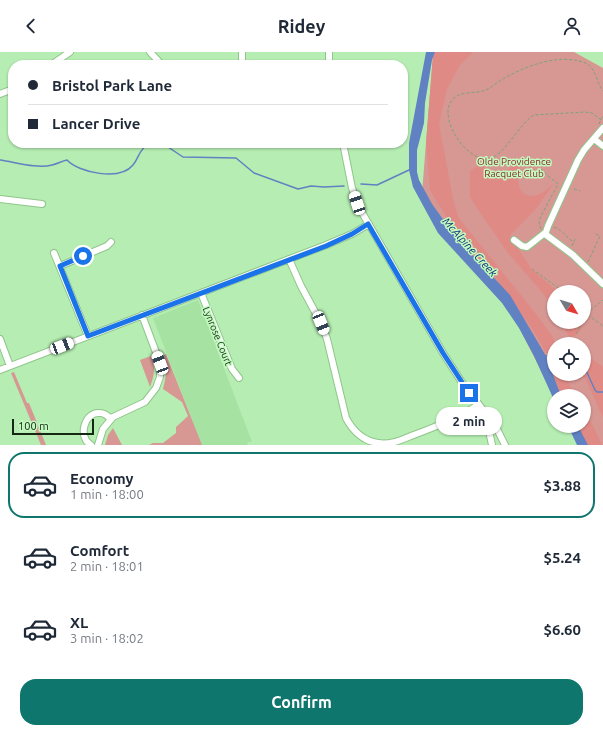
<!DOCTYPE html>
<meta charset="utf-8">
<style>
:root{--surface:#fff;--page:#f2f2f3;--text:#1f2937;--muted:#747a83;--line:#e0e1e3;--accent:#0f766e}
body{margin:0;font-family:Ubuntu,sans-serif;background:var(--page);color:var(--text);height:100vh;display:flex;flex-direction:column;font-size:15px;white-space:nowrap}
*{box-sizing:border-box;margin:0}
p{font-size:13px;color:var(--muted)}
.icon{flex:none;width:22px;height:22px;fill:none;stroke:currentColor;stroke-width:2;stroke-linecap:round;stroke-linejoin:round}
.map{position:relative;height:393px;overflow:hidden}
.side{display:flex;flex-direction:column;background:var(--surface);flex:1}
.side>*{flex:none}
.top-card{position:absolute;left:8px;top:8px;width:400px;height:88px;border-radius:16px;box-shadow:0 1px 3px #0004;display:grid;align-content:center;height:88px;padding:0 20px;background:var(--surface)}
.needle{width:26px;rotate:128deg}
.tools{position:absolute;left:547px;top:233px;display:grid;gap:8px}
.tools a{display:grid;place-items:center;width:44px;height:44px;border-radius:50%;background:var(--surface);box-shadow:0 1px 3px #0004;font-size:20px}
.scale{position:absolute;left:12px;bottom:10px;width:82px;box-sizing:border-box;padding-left:4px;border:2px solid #142913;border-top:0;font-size:11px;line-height:14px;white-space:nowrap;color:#142913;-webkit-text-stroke:3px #c3fabf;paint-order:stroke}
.end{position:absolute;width:18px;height:18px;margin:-9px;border:5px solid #1a73e8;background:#fff;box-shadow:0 0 0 2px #fff}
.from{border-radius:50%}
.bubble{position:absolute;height:28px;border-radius:14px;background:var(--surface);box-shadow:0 1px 3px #0004;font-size:13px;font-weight:700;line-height:28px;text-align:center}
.car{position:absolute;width:12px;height:24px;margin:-12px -6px;border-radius:5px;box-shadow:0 0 3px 1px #0007;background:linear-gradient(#fff 24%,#345 0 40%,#fff 0 76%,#345 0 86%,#fff 0)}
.top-card b{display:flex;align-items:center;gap:14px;height:38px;font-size:15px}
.top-card b+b{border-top:1px solid var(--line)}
.top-card i{width:10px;height:10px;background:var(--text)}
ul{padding:7px 0 0;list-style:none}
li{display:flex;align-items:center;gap:12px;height:66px;margin:0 8px 6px;padding:0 12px;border:2px solid transparent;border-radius:16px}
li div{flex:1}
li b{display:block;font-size:15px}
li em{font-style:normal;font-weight:700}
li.active{border-color:var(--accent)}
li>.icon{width:36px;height:36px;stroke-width:1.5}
.primary-button{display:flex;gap:8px;margin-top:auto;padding:8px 20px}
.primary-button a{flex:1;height:46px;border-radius:16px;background:var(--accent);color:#fff;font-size:16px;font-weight:700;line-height:46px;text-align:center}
header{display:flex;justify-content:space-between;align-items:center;height:52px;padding:0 20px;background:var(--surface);font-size:18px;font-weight:700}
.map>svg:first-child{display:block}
</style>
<header><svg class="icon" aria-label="back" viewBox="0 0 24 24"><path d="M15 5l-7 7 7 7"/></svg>Ridey<svg class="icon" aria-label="person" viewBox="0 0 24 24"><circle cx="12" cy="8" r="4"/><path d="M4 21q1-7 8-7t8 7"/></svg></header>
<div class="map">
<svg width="603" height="393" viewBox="0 0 603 393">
<rect width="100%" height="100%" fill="#b6edb2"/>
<path fill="#a6e2a2" d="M198,248L252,390H248L247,393H202L153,266Z"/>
<path fill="#d79793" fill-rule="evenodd" d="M435,0H574L603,16V393H580L567,374H584V344H554L503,244L480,219L422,141L433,3ZM554,240H584V270H554ZM554,292H584V322H554Z
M166,302L202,393H149L153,391H163L176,381V375L188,364L182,350L163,337C166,324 168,315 164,303Z
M151,304C156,316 154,324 150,335L140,308Z
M14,320L27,351H29L46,393H41L11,321Z
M113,376L122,393H105L108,383Z"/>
<path fill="#e08a86" d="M435,0H473L460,13L447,37L439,72L453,147L458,165L536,262L553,285L555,292H554V301H546L533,278L490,218L459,186L430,138L426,91L433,3Z
M519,111L520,112C520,116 518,121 518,125C517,139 526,148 540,142C545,140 549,135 553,133L535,158L511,182L510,186L518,196L532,218L559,240H554V258L542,240L508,201L481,162L470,145V120C484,105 486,124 499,122C505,120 513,114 519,111Z
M561,270H584C581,277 579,284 571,285L568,283Z
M584,301L603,315V365L583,322Z
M554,305V322H565L574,344H560L547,316L550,306Z
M584,360L592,372L602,393H587L576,374H584Z"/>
<path fill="#6081c2" d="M426,0H435L432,8L425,51L424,71L417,98V120L419,128L432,152L455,184L510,243L546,304L561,344H554V348L534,304L519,276L502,251L438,181L413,135L409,118V91Z
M568,374H578L588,393H577Z"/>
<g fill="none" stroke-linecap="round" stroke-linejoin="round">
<path stroke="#6081c2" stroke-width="1.5" d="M162,91L183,105L236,106L254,121L298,137L311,134L324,135L344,134
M0,108C15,110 37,117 52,113C57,112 62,109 67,108C79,121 120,129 133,113C140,104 138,99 149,91
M361,132L377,133L409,118
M544,304L554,303
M584,314L595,338L597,340H603"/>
<defs>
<path id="minor" d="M150,0L162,13
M51,13L70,0
M242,13V0
M329,13V0
M0,42L13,37
M594,87L603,94
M343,91L352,136L360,157L443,301L461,329L496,375L505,393
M0,147L42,152
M545,182L573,203L603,232
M514,188L522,194L527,195L546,180L548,174L578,108L584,98L603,76
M54,201L88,284
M289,207L301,234L321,271L327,287L346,366C353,379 363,389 378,391C390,393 401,388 411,384C435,375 456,367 478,353
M60,214L107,194L111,190
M201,241L232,317L239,326
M0,287L10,314
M0,318L326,193L352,182L369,172
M480,359L489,379L492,393
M91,393C77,385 85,359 100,361C105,361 108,364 111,367
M98,393L103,377L113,365L145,350L156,336L160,325V311L142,263"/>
</defs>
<use href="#minor" stroke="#90c58c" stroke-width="8"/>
<path stroke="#7aa477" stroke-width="1" stroke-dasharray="3 2" stroke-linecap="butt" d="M601,68L592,61L585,60L534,63C520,71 505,102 491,106C469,113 440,70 450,51C458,37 474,43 486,38C491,36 496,31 501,28C527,13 561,0 588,12C596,19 597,31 603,39
M599,72L603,63
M574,137L580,139
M554,175C563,178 566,186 574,190
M541,177L539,172L540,166L558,132L541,118L543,116
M572,194L575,187
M588,210L600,184L594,181
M532,217L564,240
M584,260L603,274
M584,266L591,258L603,248
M576,282L582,270"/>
<use href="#minor" stroke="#fff" stroke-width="6"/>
</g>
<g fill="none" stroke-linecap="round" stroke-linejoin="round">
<path stroke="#1a73e8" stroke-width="5" d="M83,204L60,214L88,284L326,194L352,182L368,172L443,301L469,341"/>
</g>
<g text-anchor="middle" stroke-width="3" stroke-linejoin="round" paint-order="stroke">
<g font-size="10" fill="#8a262a" stroke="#c3fabf">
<text x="514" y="113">Olde Providence<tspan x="514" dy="12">Racquet Club</tspan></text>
</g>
<g font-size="10" fill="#142913" stroke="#c3fabf">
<text transform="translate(218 284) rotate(68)" y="4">Lynrose Court</text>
</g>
<g font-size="11" font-style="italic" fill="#092c78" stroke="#c3fabf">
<text transform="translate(470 195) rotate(48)" y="4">McAlpine Creek</text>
</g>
</g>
</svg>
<div class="tools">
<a><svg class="needle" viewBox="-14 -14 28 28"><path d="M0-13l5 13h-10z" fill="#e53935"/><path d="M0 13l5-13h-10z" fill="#747a83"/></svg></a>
<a><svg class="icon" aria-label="locate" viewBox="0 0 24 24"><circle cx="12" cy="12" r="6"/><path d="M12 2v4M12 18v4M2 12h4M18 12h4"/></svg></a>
<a><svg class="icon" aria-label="layers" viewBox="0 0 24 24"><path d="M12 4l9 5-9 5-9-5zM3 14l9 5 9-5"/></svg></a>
</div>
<div class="scale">100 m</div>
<i class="end from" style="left:83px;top:204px"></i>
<i class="end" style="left:469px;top:341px"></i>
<div class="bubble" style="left:436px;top:355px;width:66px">2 min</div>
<i class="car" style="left:357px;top:151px;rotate:342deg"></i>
<i class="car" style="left:321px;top:271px;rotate:158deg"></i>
<i class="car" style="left:62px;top:294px;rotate:69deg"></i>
<i class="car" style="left:160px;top:311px;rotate:339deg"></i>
<div class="top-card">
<b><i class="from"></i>Bristol Park Lane</b>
<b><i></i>Lancer Drive</b>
</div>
</div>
<section class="side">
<ul>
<li class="active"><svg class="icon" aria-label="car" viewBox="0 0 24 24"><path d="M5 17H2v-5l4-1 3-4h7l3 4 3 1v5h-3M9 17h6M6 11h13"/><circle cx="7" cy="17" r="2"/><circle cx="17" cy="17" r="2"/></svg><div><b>Economy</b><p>1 min · 18:00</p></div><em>$3.88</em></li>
<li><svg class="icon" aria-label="car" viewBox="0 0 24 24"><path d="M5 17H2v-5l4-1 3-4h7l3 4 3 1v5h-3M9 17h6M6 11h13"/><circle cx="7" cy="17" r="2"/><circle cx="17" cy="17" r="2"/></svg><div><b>Comfort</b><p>2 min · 18:01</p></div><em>$5.24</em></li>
<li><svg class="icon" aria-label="car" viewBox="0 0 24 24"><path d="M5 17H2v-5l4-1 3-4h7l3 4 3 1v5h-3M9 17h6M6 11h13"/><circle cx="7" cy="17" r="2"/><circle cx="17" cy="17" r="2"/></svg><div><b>XL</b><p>3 min · 18:02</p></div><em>$6.60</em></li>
</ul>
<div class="primary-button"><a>Confirm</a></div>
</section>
